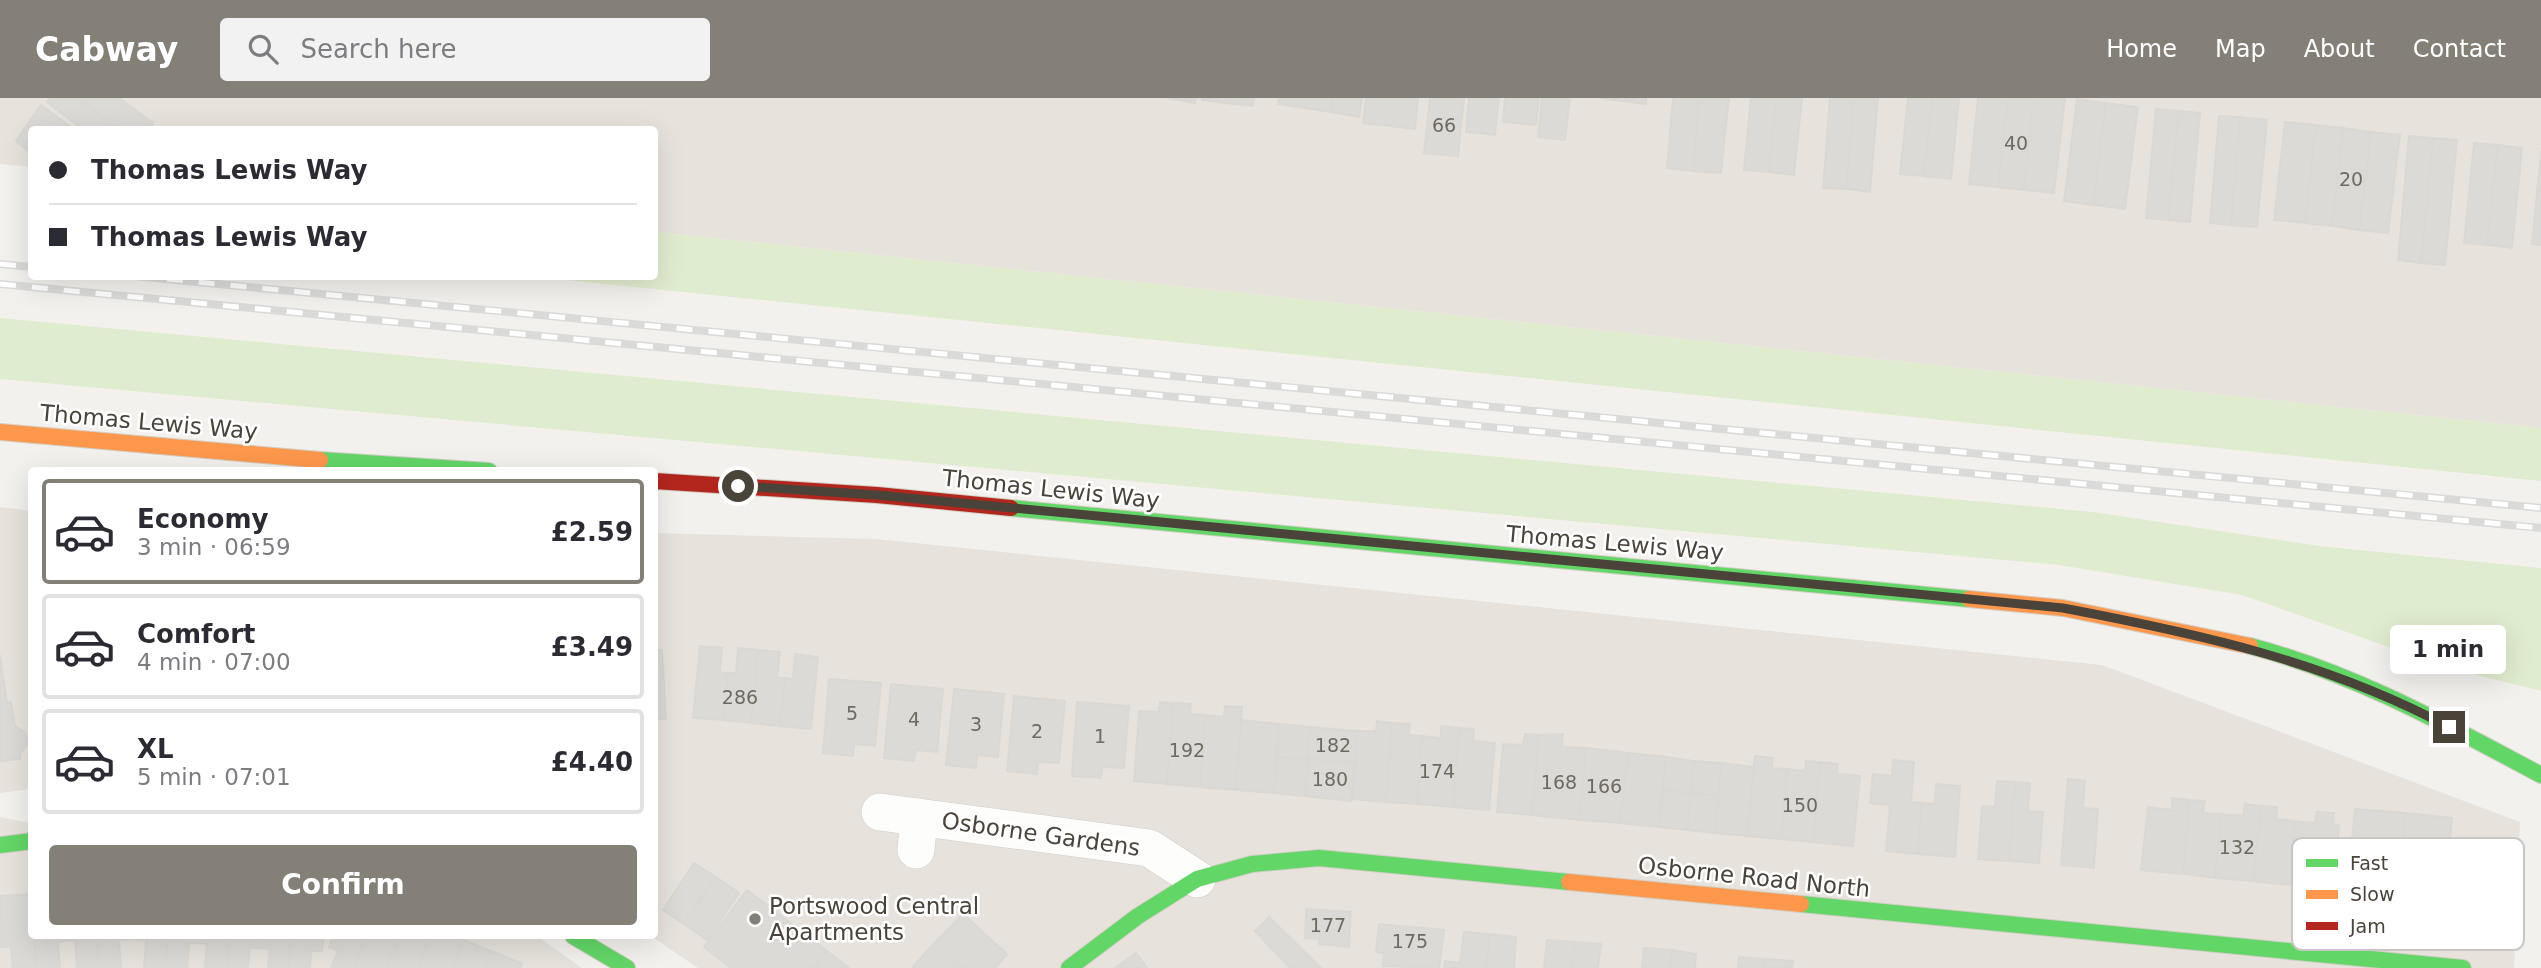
<!DOCTYPE html>
<meta charset="utf-8">
<style>
:root{--surface:#fff;--page:#f2f2f3;--text:#2b2b33;--muted:#7c7c81;--line:#e1e1e2;--accent:#848078}
body{margin:0;font-family:"DejaVu Sans",sans-serif;background:var(--page);color:var(--text);height:100vh;display:flex;flex-direction:column;font-size:26px;white-space:nowrap}
*{box-sizing:border-box;margin:0}
p{font-size:23px;color:var(--muted)}
.icon{flex:none;width:38px;height:38px;fill:none;stroke:currentColor;stroke-width:2;stroke-linecap:round;stroke-linejoin:round}
.map{position:relative;flex:1;overflow:hidden}
.drawer{position:absolute;left:28px;top:369px;width:630px;height:472px;display:flex;flex-direction:column;background:var(--surface);border-radius:7px;box-shadow:0 7px 28px #0002}
.drawer>*{flex:none}
.top-card{position:absolute;left:28px;top:28px;width:630px;height:154px;border-radius:7px;box-shadow:0 7px 28px #0002;display:grid;align-content:center;height:154px;padding:0 21px;background:var(--surface)}
.end{position:absolute;width:32px;height:32px;margin:-16px;border:9px solid #494339;background:#fff;box-shadow:0 0 0 4px #fff}
.from{border-radius:50%}
.bubble{position:absolute;height:49px;border-radius:7px;background:var(--surface);box-shadow:0 7px 28px #0002;font-size:23px;font-weight:700;line-height:49px;text-align:center}
.top-card b{display:flex;align-items:center;gap:24px;height:66px;font-size:26px}
.top-card b+b{border-top:2px solid var(--line)}
.top-card i{width:18px;height:18px;background:var(--text)}
ul{padding:12px 0 0;list-style:none}
li{display:flex;align-items:center;gap:21px;height:105px;margin:0 14px 10px;padding:0 7px;border:4px solid var(--line);border-radius:7px}
li div{flex:1}
li b{display:block;font-size:26px}
li em{font-style:normal;font-weight:700}
li.active{border-color:var(--accent)}
li>.icon{width:63px;height:63px;stroke-width:1.5}
.primary-button{display:flex;gap:14px;margin-top:auto;padding:14px 21px}
.primary-button a{flex:1;height:80px;border-radius:7px;background:var(--accent);color:#fff;font-size:28px;font-weight:700;line-height:80px;text-align:center}
header{display:flex;align-items:center;gap:42px;box-sizing:border-box;height:98px;padding:0 35px;background:var(--accent);color:#fff}
header strong{font-size:33px}
nav{display:flex;gap:38px;margin-inline-start:auto;font-size:24px}
.search{width:490px;height:63px;background:var(--page);display:flex;align-items:center;gap:18px;box-sizing:border-box;padding:0 24px;border-radius:7px;color:var(--muted);font-size:26px}
.map>svg:first-child{display:block}
</style>
<header>
<strong>Cabway</strong>
<div class="search"><svg class="icon" aria-label="search" viewBox="0 0 24 24"><circle cx="10" cy="10" r="6"/><path d="M15 15l6 6"/></svg>Search here</div>
<nav><a>Home</a><a>Map</a><a>About</a><a>Contact</a></nav>
</header>
<div class="map">
<svg width="2541" height="870" viewBox="0 0 2541 870">
<rect width="100%" height="100%" fill="#f3f1ed"/>
<path fill="#e7e3dc" d="M0,0H2541V330L655,134L654,32H32L31,69L0,66Z
M0,409L32,413L31,691L0,695Z
M655,435L876,441L2102,567L2520,724L2514,870H698L651,838H654Z
M0,719L31,725L32,838H537L582,870H0Z"/>
<path fill="#e0eccf" d="M655,134L2541,330V383L536,179L654,178Z
M0,220L2093,414L2319,448L2541,470V593L2445,569L2242,497L2059,467L0,281Z"/>
<path fill="#dcdad6" stroke="#dbd8d3" stroke-width="2" d="M50,0H78L119,32H84L47,4Z
M78,0H119L153,25L148,32H119Z
M1167,0H1196L1195,5Z
M1202,0H1226L1225,5L1202,2Z
M1226,0H1254L1253,8L1225,5Z
M1279,0H1333L1331,14L1278,6Z
M1333,0H1362L1359,19L1331,14Z
M1366,0H1418L1415,31L1363,25Z
M1430,0H1464L1458,58L1424,55Z
M1469,0H1499L1495,37L1466,34Z
M1505,0H1539L1536,27L1503,24Z
M1542,0H1570L1565,42L1538,39Z
M1600,0H1646V6Z
M1673,0H1699L1693,73L1667,70Z
M1699,0H1729L1721,75L1693,73Z
M1751,0H1776L1769,74L1744,72Z
M1776,0H1802L1794,77L1769,74Z
M1830,0H1854L1846,91L1823,90Z
M1854,0H1878L1870,94L1846,91Z
M1908,0H1932L1924,78L1900,76Z
M1932,0H1959L1951,81L1924,78Z
M1978,0H2008L1998,89L1969,86Z
M2008,0H2033L2024,92L1998,89Z
M2033,0H2065L2054,95L2024,92Z
M2077,1L2106,5L2093,107L2064,103Z
M2106,5L2138,9L2125,111L2093,107Z
M41,7L75,32H34L27,27Z
M2156,11L2179,13L2168,122L2146,120Z
M2179,13L2200,15L2190,124L2168,122Z
M2219,18L2240,19L2231,127L2210,125Z
M2240,19L2267,22L2257,129L2231,127Z
M2285,24L2316,27L2305,125L2274,122Z
M27,27L34,32L32,56L16,43Z
M2316,27L2343,30L2332,128L2305,125Z
M2343,30L2371,34L2359,132L2332,128Z
M2371,34L2400,37L2388,135L2359,132Z
M2409,38L2433,40L2421,165L2398,162Z
M2433,40L2457,42L2445,167L2421,165Z
M2474,45L2498,47L2487,147L2464,145Z
M2498,47L2522,50L2512,150L2487,147Z
M2541,53V147L2532,146Z
M700,548L722,550L720,574L728,575L724,622L693,620Z
M738,550L758,552L751,625L724,622L728,575H736Z
M654,552H662L666,621H654Z
M758,552L780,554L777,580H785L780,628L751,625Z
M795,556L818,559L811,631L780,628L785,580L793,581Z
M0,557L7,605L11,604L15,628L26,635L28,646L20,655V661L0,663Z
M829,581L881,585L875,648L854,646L853,658L823,655Z
M891,586L943,591L937,654L916,652L914,663L884,660Z
M954,591L1004,596L998,659L977,657L976,670L946,667Z
M1014,598L1065,603L1059,665L1038,664L1037,676L1007,673Z
M1077,604L1129,608L1124,670L1102,669L1101,680L1072,678Z
M1160,604L1173,605L1167,686L1134,683L1139,613L1159,614Z
M1173,605L1191,606L1190,616L1206,617L1200,689L1167,686Z
M1225,608L1242,609L1236,692L1200,689L1206,617L1224,619Z
M1241,622L1279,626L1274,695L1236,692Z
M1377,623L1392,625L1386,704L1353,701L1357,633H1376Z
M1392,625L1410,626L1409,637L1422,638L1417,706L1386,704Z
M1279,626L1310,629L1308,661L1277,659Z
M1441,628L1459,630L1453,709L1417,706L1422,638L1441,640Z
M1310,629L1357,633L1355,664L1308,661Z
M1459,630L1474,631L1473,643L1495,645L1489,712L1453,709Z
M1525,636L1539,637L1532,717L1497,714L1503,646L1523,647Z
M1563,636L1562,649L1586,650L1580,722L1532,717L1539,637Z
M1586,650L1628,655L1620,725L1580,722Z
M1628,655L1666,659L1659,729L1620,725Z
M1755,658L1773,660L1772,670L1787,671L1781,741L1747,738Z
M1277,659L1308,661L1305,698L1274,695Z
M1666,659L1694,663L1691,695L1663,692Z
M1308,661L1355,664L1351,703L1305,698Z
M1893,662L1914,664L1911,704L1922,705L1917,756L1886,753L1890,707L1870,705L1873,676L1892,678Z
M1694,663L1721,665L1718,698L1691,695Z
M1806,663L1820,664L1813,744L1781,741L1787,671L1805,673Z
M1820,664L1838,666L1837,676L1860,678L1853,748L1813,744Z
M1721,665L1754,669L1747,738L1715,735Z
M2068,681L2085,683L2083,710L2098,711L2094,770L2061,767Z
M1997,683L2015,684L2009,763L1978,761L1982,708L1995,709Z
M2015,684L2030,685L2028,713L2043,714L2039,765L2009,763Z
M1936,686L1960,688L1955,759L1917,756L1922,705L1935,706Z
M1663,692L1691,695L1687,732L1659,729Z
M1691,695L1718,698L1715,735L1687,732Z
M2172,700L2189,702L2183,776L2141,772L2148,709L2172,712Z
M2189,702L2205,703L2203,715L2221,716L2215,780L2183,776Z
M2245,706L2261,708L2253,783L2215,780L2221,716L2243,718Z
M2261,708L2277,709L2276,721L2295,723L2290,787L2253,783Z
M2355,711L2406,715L2400,779L2378,777L2377,788L2348,786Z
M2317,714L2334,715L2333,726L2339,727L2333,790L2290,787L2295,723L2315,725Z
M2406,715L2452,720L2445,794L2417,792V781L2400,779Z
M694,765L716,779L684,826L663,812Z
M716,779L739,795L707,842L684,826Z
M747,792L827,853L814,870H731L704,849Z
M31,796L32,838H34L36,870H13L11,848L4,849L0,798Z
M0,798L4,849H0Z
M1306,811L1351,814L1349,849L1319,846V841L1305,840Z
M963,816L1007,856L995,870H963L936,843Z
M1269,819L1321,870H1290L1255,833Z
M1379,826L1444,832L1439,870L1383,868L1384,855L1376,854Z
M1464,834L1490,836L1486,870H1444L1445,863L1460,865Z
M1490,836L1516,839L1514,870H1486Z
M34,838H67V843L58,844L60,870H36Z
M67,838H97L99,870H77L75,842L67,843Z
M97,838H132V841L119,842L121,870H99Z
M135,838H168L165,870H144L146,842L135,841Z
M168,838H198L197,845H189L187,870H165Z
M198,838H229L227,870H205L207,846L197,845Z
M229,838H260L259,850H250L248,870H227Z
M260,838H291L289,870H268L270,851L259,850Z
M291,838H324L322,853H311L310,870H289Z
M333,838H367L354,870H331L338,853L329,849Z
M367,838H400L387,870H354Z
M400,838H431L418,870H387Z
M431,838H456L464,842L453,870H418Z
M464,842L491,853L484,870H453Z
M1547,842L1575,844L1572,870H1544Z
M936,843L963,870H912Z
M1575,844L1601,846L1598,870H1572Z
M1644,850L1672,852L1670,870H1642Z
M1672,852L1696,856L1695,870H1670Z
M491,853L522,865L520,870H484Z
M827,853L849,870H814Z
M1136,855L1147,870H1115Z
M1739,859L1764,861V870H1738Z
M1764,861L1793,863L1792,870H1764Z"/>
<g fill="none" stroke-linecap="round" stroke-linejoin="round">
<defs>
<path id="street" d="M880,714L1149,750L1197,781
M916,752L919,719"/>
<path id="fast" d="M320,362L489,373
M1011,410L1969,501
M2250,548C2354,575 2447,627 2541,677
M0,747L32,743
M1801,806L2463,870
M573,838L627,870
M1069,870L1138,818L1197,781L1252,766L1319,760L1569,784"/>
<path id="slow" d="M0,334L320,362
M1969,501L2063,510L2250,548
M1569,784L1801,806"/>
<path id="jam" d="M654,383L877,397L1011,410"/>
</defs>
<use href="#street" stroke="#cfcdc9" stroke-width="38"/>
<use href="#fast" stroke="#d2cec4" stroke-width="18"/>
<use href="#slow" stroke="#d2cec4" stroke-width="18"/>
<use href="#jam" stroke="#d2cec4" stroke-width="18"/>
<use href="#street" stroke="#fdfdfc" stroke-width="37"/>
<use href="#fast" stroke="#63d668" stroke-width="16"/>
<use href="#slow" stroke="#ff974d" stroke-width="16"/>
<use href="#jam" stroke="#b3261e" stroke-width="16"/>
<defs>
<path id="rail" d="M0,166L32,169
M135,178L2541,410
M0,186L2541,430"/>
</defs>
<use href="#rail" stroke="#dadad9" stroke-width="8"/>
<use href="#rail" stroke="#fff" stroke-width="5" stroke-dasharray="16" stroke-linecap="butt"/>
</g>
<g fill="none" stroke-linecap="round" stroke-linejoin="round">
<path stroke="#494339" stroke-width="9" d="M738,388L877,397L2063,510C2200,536 2325,563 2449,629"/>
</g>
<circle fill="#848078" stroke="#fff" stroke-width="2.5" cx="755" cy="821" r="7"/>
<g text-anchor="middle" stroke-width="5" stroke-linejoin="round" paint-order="stroke">
<g font-size="19" fill="#6e6a61">
<text x="1444" y="34">66</text>
<text x="2016" y="52">40</text>
<text x="2351" y="88">20</text>
<text x="740" y="606">286</text>
<text x="852" y="622">5</text>
<text x="914" y="628">4</text>
<text x="976" y="633">3</text>
<text x="1037" y="640">2</text>
<text x="1100" y="645">1</text>
<text x="1333" y="654">182</text>
<text x="1187" y="659">192</text>
<text x="1437" y="680">174</text>
<text x="1330" y="688">180</text>
<text x="1559" y="691">168</text>
<text x="1604" y="695">166</text>
<text x="1800" y="714">150</text>
<text x="2237" y="756">132</text>
<text x="1328" y="834">177</text>
<text x="1410" y="850">175</text>
</g>
<g font-size="23" fill="#494339" stroke="#fff">
<text transform="translate(149 324) rotate(5)" y="8">Thomas Lewis Way</text>
<text transform="translate(1051 391) rotate(6)" y="8">Thomas Lewis Way</text>
<text transform="translate(1615 445) rotate(5)" y="8">Thomas Lewis Way</text>
<text transform="translate(1041 736) rotate(8)" y="8">Osborne Gardens</text>
<text transform="translate(1754 779) rotate(6)" y="8">Osborne Road North</text>
</g>
<g font-size="23" fill="#494339" stroke="#fff" text-anchor="start">
<text x="769" y="816">Portswood Central<tspan x="769" dy="26">Apartments</tspan></text>
</g>
</g>
<rect x="2292" y="740" width="232" height="112" rx="10" fill="#fff" stroke="#c8c7c4" stroke-width="2"/>
<rect x="2306" y="761" width="32" height="8" fill="#63d668"/>
<rect x="2306" y="792" width="32" height="9" fill="#ff974d"/>
<rect x="2306" y="824" width="32" height="8" fill="#b3261e"/>
<g font-size="19" fill="#494339">
<text x="2350" y="772">Fast</text>
<text x="2350" y="803">Slow</text>
<text x="2350" y="835">Jam</text>
</g>
</svg>
<i class="end from" style="left:738px;top:388px"></i>
<i class="end" style="left:2449px;top:629px"></i>
<div class="bubble" style="left:2390px;top:527px;width:116px">1 min</div>
<div class="top-card">
<b><i class="from"></i>Thomas Lewis Way</b>
<b><i></i>Thomas Lewis Way</b>
</div>
<section class="drawer">
<ul>
<li class="active"><svg class="icon" aria-label="car" viewBox="0 0 24 24"><path d="M5 17H2v-5l4-1 3-4h7l3 4 3 1v5h-3M9 17h6M6 11h13"/><circle cx="7" cy="17" r="2"/><circle cx="17" cy="17" r="2"/></svg><div><b>Economy</b><p>3 min · 06:59</p></div><em>£2.59</em></li>
<li><svg class="icon" aria-label="car" viewBox="0 0 24 24"><path d="M5 17H2v-5l4-1 3-4h7l3 4 3 1v5h-3M9 17h6M6 11h13"/><circle cx="7" cy="17" r="2"/><circle cx="17" cy="17" r="2"/></svg><div><b>Comfort</b><p>4 min · 07:00</p></div><em>£3.49</em></li>
<li><svg class="icon" aria-label="car" viewBox="0 0 24 24"><path d="M5 17H2v-5l4-1 3-4h7l3 4 3 1v5h-3M9 17h6M6 11h13"/><circle cx="7" cy="17" r="2"/><circle cx="17" cy="17" r="2"/></svg><div><b>XL</b><p>5 min · 07:01</p></div><em>£4.40</em></li>
</ul>
<div class="primary-button"><a>Confirm</a></div>
</section>
</div>
